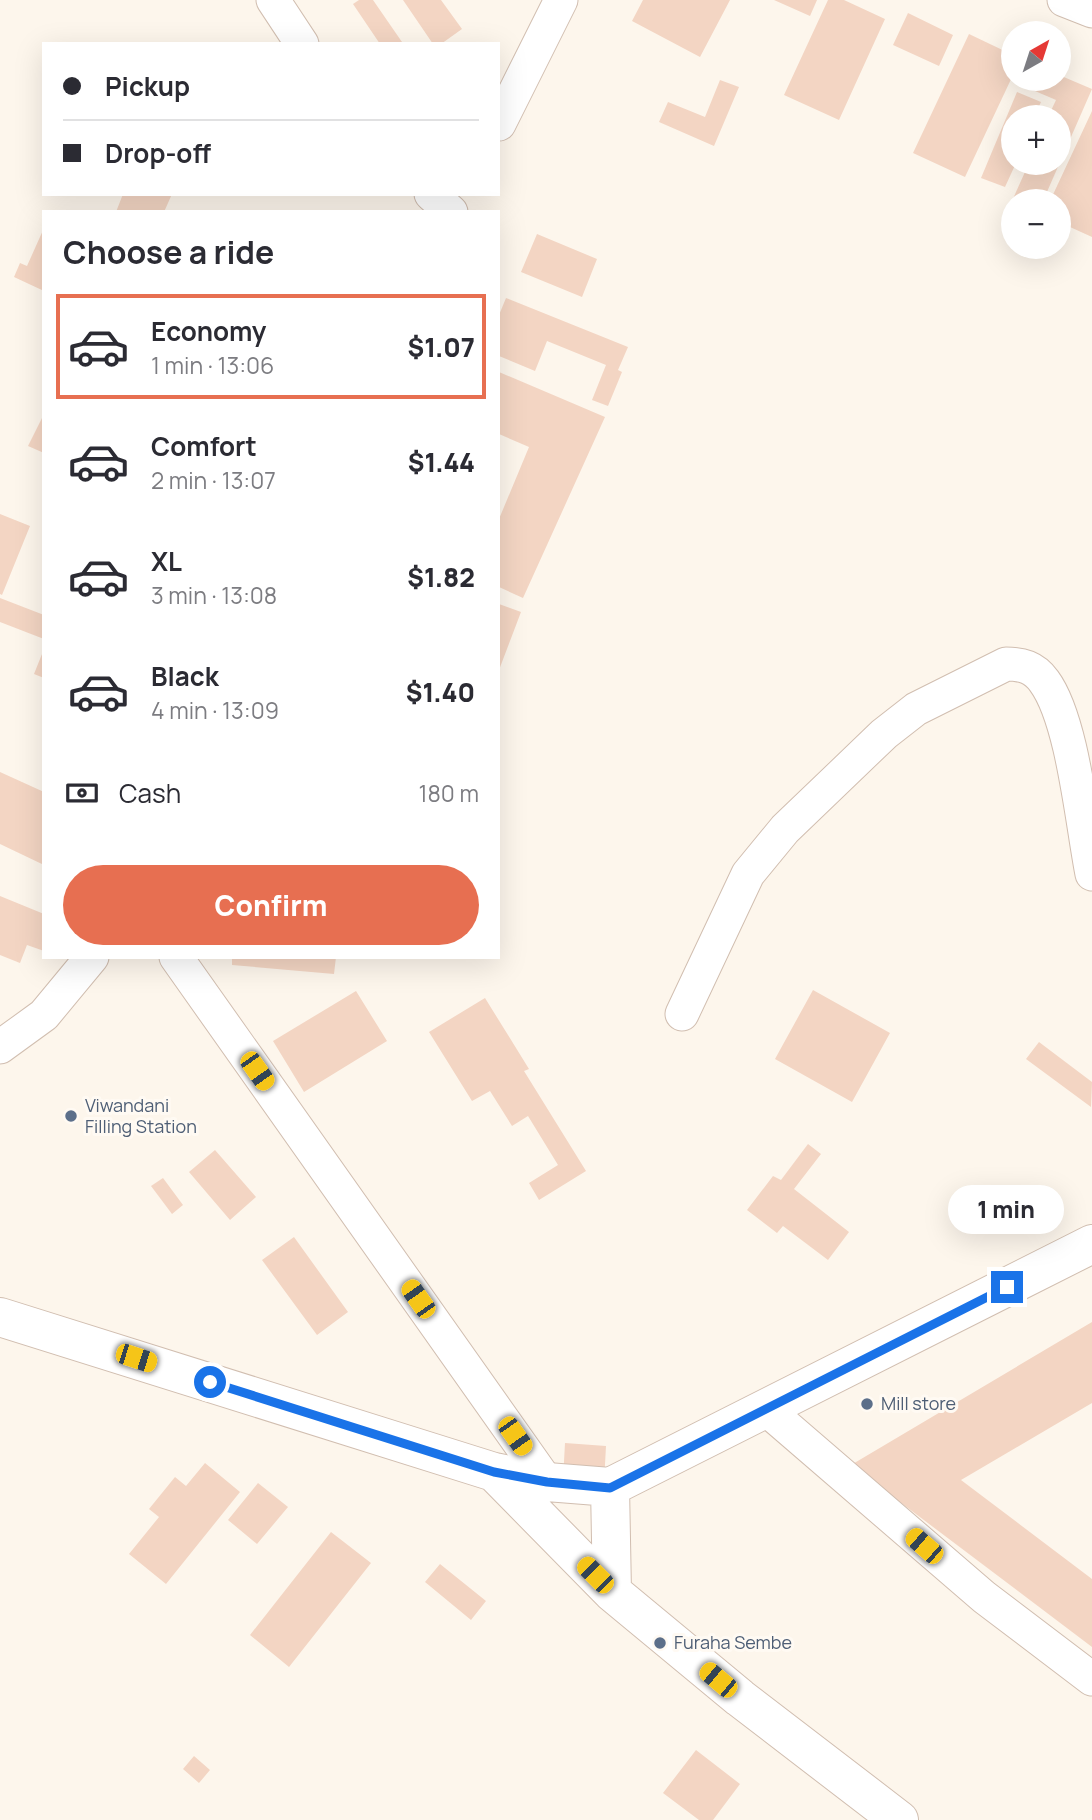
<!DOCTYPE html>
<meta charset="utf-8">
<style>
:root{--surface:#fff;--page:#f2f2f3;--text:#2b2b33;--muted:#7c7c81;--line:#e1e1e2;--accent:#e76f51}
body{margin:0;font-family:Manrope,sans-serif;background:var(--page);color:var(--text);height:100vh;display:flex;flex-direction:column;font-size:26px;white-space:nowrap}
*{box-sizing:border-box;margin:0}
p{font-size:23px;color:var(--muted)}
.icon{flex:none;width:38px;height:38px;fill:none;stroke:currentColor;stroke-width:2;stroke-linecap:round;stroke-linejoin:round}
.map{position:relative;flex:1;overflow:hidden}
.details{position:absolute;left:42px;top:210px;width:458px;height:749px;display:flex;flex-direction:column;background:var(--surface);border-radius:0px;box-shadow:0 7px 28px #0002}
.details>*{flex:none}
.hud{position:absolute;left:42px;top:42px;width:458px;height:154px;border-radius:0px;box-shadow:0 7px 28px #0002;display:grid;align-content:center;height:154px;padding:0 21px;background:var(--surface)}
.needle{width:46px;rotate:39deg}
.buttons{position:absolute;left:1001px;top:21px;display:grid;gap:14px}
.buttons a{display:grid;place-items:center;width:70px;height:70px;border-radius:50%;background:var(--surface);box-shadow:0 7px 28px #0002;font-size:35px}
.end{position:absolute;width:32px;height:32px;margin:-16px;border:9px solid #1a73e8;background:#fff;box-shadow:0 0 0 4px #fff}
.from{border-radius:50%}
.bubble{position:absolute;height:49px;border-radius:24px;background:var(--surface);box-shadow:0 7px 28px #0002;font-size:23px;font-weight:800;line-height:49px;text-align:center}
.car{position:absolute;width:21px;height:42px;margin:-21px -10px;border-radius:9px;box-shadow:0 0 5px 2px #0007;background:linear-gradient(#f5c518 24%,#345 0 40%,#f5c518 0 76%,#345 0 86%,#f5c518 0)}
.hud b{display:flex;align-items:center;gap:24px;height:66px;font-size:26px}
.hud b+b{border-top:2px solid var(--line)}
.hud i{width:18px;height:18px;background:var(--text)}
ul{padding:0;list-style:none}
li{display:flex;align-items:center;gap:21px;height:105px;margin:0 14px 10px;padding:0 7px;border:4px solid transparent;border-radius:0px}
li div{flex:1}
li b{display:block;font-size:26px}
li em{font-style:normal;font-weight:800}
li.selected{border-color:var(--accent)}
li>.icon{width:63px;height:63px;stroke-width:1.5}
h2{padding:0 21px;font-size:32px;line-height:84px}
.pay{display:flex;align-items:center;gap:18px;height:77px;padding:0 21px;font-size:26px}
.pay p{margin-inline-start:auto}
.cta{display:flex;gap:14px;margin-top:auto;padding:14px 21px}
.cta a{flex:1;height:80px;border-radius:42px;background:var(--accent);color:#fff;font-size:28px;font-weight:800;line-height:80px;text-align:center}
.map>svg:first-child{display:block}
</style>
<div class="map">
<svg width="1092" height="1820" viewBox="0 0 1092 1820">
<rect width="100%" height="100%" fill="#fdf6ec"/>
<path fill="#f3d5c3" d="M359,0H373L402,42L380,44L353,4Z
M403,0H441L462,29L441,44H433Z
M643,0H730L700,57L632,21Z
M774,0H817L810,16Z
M828,0H844L885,19L839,120L784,95Z
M908,13L953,35L939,66L893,45Z
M969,34L1013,55V75L965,177L913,153Z
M1059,75L1092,89L1043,201H1012L1029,163H1059V117H1048L1056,100L1021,85L1024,79H1059Z
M720,80L739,87L714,146L659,122L668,102L705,117Z
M1017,92L1041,102L1034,117H1013L1016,163L1005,187L981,178Z
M1092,111V237L1059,222V201H1050Z
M123,194H172L164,212H116Z
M44,228V291L14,277L20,263L27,266Z
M537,234L597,259L582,297L521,272Z
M506,298L628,347L618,370L622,372L608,406L592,400L606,365L547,341L535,371L499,356V315Z
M499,372L605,417L523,598L499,587V519L529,447L499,434Z
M44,414V453L28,446Z
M0,514L30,526L2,595L0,594Z
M0,598L44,615V639L0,622Z
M499,604L521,612L499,670Z
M44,649V678L34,674Z
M0,772L44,792V865L0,844Z
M0,896L44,914V951L27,945L20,963L0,955Z
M232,957H336L334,974L232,965Z
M813,990L890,1033L852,1102L775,1059Z
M356,991L387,1041L304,1092L273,1041Z
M485,998L529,1069L524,1071L586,1171L539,1200L529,1183L558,1165L528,1116L512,1126L490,1091L472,1101L429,1032Z
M1039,1042L1092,1082L1091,1107L1026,1059Z
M808,1144L821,1154L794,1189L849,1232L828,1260L783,1226L777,1233L747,1210L773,1176L781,1180Z
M215,1150L256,1197L230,1220L189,1172Z
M163,1178L183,1205L172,1214L151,1186Z
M294,1237L348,1312L317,1335L262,1260Z
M1092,1322V1403L961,1480L1092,1579V1647L851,1465Z
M565,1443L606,1446L604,1483L563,1480Z
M205,1463L240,1492L166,1584L129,1554L159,1517L149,1509L175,1477L186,1486Z
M258,1483L288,1507L257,1544L228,1520Z
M331,1532L371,1563L289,1667L250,1635Z
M440,1564L486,1601L471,1620L425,1582Z
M696,1750L740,1784L713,1820H699L663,1793Z
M194,1756L210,1770L199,1783L183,1769Z"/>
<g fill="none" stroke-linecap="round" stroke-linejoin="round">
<defs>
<path id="minor" d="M273,0L302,44
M1064,0L1092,11
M499,124L561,0
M431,194L451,212
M176,957L547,1482
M682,1014L748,874L785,829L884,734L916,709L1006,664C1022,664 1034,667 1044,681C1073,720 1082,824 1092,874
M0,1047L44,1015L92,957
M766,1409L984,1597L1092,1679"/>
<path id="tertiary" d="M0,1317L494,1472L547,1482L610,1487L1092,1244
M494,1472L612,1592L740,1698L899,1820
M610,1487L612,1592"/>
</defs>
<use href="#minor" stroke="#d1beb0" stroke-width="35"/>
<use href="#tertiary" stroke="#d1beb0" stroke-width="40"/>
<use href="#minor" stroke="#fff" stroke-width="33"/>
<use href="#tertiary" stroke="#fff" stroke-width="38"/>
</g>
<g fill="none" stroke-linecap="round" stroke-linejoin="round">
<path stroke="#1a73e8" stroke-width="9" d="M210,1382L494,1472L547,1482L610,1488L1007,1287"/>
</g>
<g fill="#5c6f8a" stroke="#fffaf3" stroke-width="2.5">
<circle cx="71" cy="1116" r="7"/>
<circle cx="867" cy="1404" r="7"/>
<circle cx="660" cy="1643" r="7"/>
</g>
<g text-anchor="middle" stroke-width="6" stroke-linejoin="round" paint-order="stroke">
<g font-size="18" fill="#4e5e75" stroke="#fffaf3" text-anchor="start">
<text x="85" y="1112">Viwandani<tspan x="85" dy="21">Filling Station</tspan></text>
<text x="881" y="1410">Mill store</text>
<text x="674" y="1649">Furaha Sembe</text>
</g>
</g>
</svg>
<div class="buttons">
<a><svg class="needle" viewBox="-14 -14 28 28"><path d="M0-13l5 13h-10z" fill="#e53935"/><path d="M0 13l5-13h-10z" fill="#7c7c81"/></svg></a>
<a>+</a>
<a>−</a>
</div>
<i class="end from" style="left:210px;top:1382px"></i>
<i class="end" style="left:1007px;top:1287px"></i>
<div class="bubble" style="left:948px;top:1185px;width:116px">1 min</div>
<i class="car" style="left:257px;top:1071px;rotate:145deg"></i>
<i class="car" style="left:418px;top:1299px;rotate:325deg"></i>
<i class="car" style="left:136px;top:1358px;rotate:108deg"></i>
<i class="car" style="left:515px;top:1436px;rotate:145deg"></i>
<i class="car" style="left:924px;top:1546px;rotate:311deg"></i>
<i class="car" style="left:595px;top:1575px;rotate:315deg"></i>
<i class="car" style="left:718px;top:1680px;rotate:310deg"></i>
<div class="hud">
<b><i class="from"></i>Pickup</b>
<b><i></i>Drop-off</b>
</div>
<section class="details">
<h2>Choose a ride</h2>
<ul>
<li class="selected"><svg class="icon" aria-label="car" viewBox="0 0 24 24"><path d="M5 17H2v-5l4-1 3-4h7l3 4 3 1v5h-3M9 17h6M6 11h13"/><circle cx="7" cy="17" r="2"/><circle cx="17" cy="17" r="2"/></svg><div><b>Economy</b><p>1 min · 13:06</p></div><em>$1.07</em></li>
<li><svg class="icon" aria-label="car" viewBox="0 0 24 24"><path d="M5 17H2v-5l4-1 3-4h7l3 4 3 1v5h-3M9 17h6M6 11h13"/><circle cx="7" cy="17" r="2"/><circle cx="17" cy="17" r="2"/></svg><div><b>Comfort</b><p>2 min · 13:07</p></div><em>$1.44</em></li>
<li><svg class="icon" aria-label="car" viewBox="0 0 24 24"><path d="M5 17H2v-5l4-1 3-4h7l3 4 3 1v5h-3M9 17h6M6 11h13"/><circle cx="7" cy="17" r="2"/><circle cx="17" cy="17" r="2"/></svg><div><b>XL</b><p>3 min · 13:08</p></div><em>$1.82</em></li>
<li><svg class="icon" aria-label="car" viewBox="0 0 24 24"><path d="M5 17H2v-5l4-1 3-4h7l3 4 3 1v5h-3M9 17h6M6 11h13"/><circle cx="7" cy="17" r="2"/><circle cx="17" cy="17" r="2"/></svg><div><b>Black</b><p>4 min · 13:09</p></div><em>$1.40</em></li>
</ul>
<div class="pay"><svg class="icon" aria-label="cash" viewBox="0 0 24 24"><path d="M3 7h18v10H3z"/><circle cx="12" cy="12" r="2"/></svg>Cash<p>180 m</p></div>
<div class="cta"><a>Confirm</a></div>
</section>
</div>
